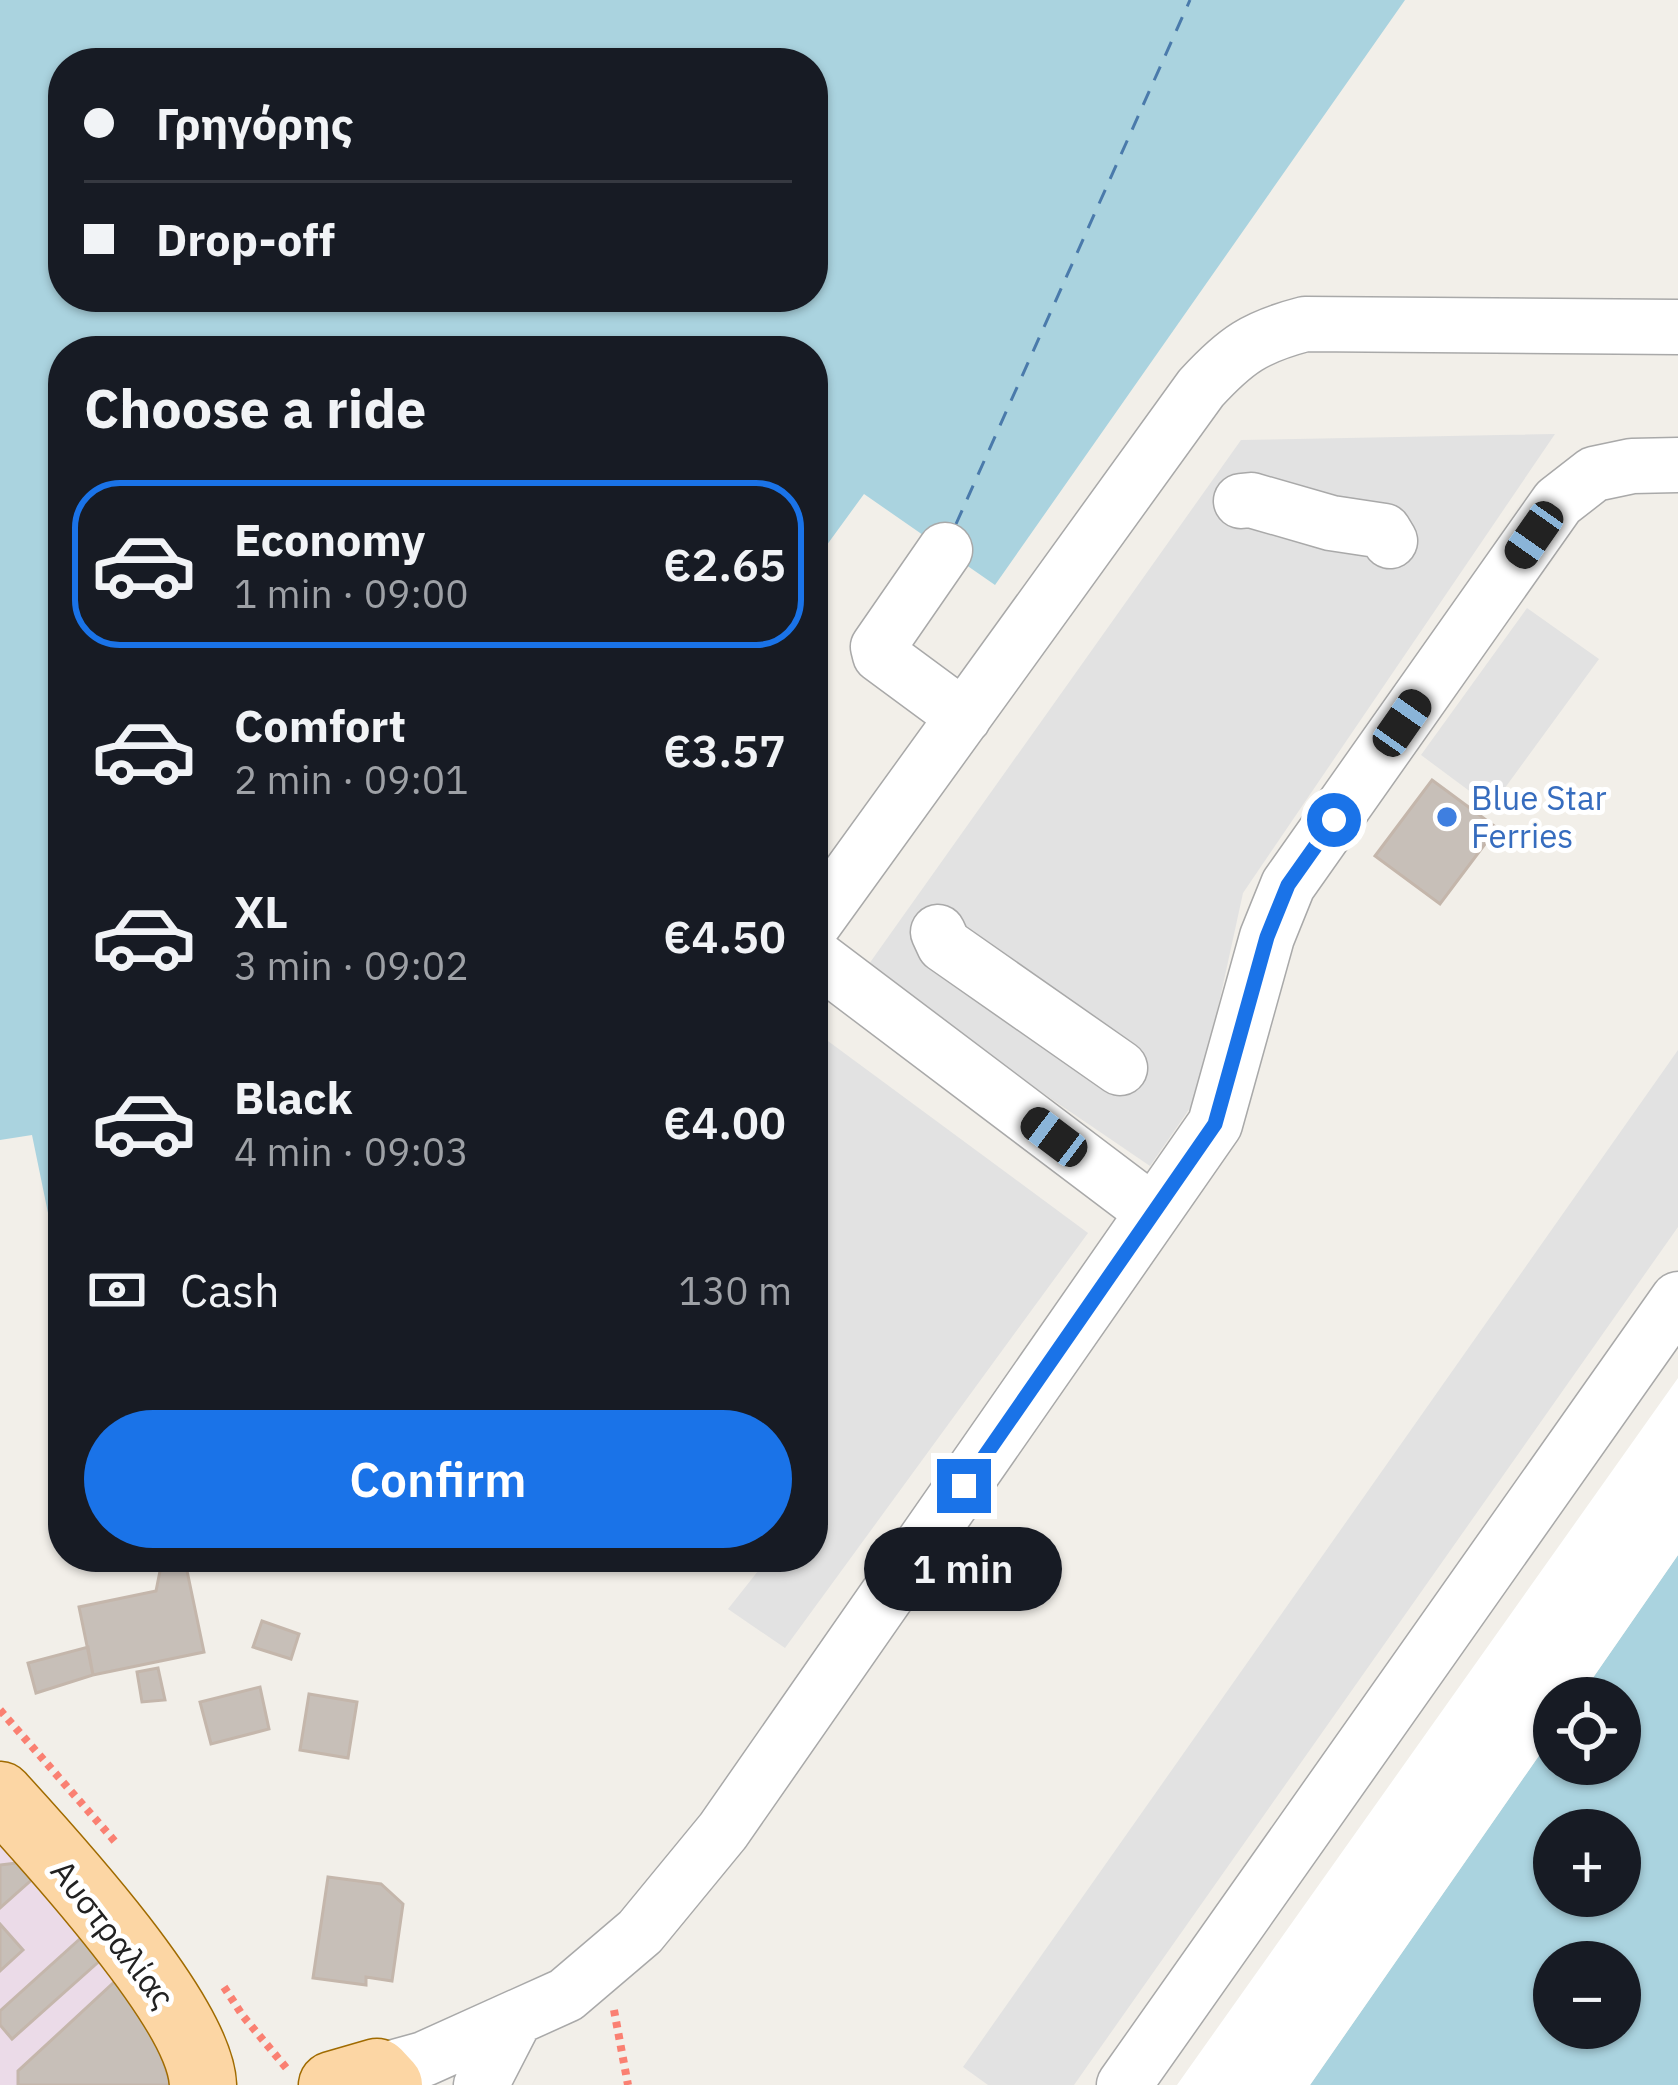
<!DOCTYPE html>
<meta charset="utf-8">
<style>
:root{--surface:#171b24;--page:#20242c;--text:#f1f3f6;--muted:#9ea1a6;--line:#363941;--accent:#1a73e8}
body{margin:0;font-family:"IBM Plex Sans",sans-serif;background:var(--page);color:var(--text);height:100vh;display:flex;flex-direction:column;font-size:45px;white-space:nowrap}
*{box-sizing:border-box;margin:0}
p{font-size:39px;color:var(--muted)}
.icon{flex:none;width:66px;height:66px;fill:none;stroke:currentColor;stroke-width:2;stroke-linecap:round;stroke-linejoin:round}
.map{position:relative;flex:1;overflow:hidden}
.panel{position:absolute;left:48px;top:336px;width:780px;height:1236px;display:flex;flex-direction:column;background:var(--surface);border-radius:48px;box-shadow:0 3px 9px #0004}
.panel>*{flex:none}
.guide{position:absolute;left:48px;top:48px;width:780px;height:264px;border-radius:48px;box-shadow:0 3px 9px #0004;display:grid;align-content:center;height:264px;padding:0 36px;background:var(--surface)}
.controls{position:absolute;left:1533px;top:1677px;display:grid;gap:24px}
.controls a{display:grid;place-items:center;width:108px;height:108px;border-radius:50%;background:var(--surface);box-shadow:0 3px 9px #0004;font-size:60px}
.end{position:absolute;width:54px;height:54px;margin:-27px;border:15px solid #1a73e8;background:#fff;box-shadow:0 0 0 6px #fff}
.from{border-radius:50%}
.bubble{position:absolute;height:84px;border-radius:42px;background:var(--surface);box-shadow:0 3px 9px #0004;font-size:39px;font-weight:600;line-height:84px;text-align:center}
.car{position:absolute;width:36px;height:72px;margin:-36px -18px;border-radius:15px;box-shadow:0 0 9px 3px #0007;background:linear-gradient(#222 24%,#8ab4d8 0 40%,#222 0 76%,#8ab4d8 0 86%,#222 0)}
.guide b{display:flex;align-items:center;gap:42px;height:114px;font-size:45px}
.guide b+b{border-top:3px solid var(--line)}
.guide i{width:30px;height:30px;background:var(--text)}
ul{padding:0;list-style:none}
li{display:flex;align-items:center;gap:36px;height:168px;margin:0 24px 18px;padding:0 12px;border:6px solid transparent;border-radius:48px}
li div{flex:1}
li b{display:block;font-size:45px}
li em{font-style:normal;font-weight:600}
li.current{border-color:var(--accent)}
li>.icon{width:108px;height:108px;stroke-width:1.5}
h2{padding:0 36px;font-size:54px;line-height:144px}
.pay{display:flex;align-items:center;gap:30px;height:132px;padding:0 36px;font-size:45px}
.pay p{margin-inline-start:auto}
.primary-button{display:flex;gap:24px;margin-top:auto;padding:24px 36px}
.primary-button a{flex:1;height:138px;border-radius:72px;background:var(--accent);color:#fff;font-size:48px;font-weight:600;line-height:138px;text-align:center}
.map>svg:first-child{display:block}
</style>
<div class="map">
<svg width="1678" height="2085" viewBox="0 0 1678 2085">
<rect width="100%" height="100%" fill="#f2efe9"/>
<path fill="#ebdbe8" d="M0,1815L111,1937L182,2085H0Z"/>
<path fill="#e2e2e2" d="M1555,434L1243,893L1199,1095L1150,1166L864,971L1241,440Z
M1527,608L1599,659L1491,807L1421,755Z
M813,1030L1088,1233L785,1648L728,1609L762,1566L753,1557H813Z
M1678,1050V1227L1074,2085H988L963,2067Z"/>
<path fill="#aad3df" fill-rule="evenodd" d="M0,0H1405L995,585L864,494L813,564V351H63V1246L55,1247L32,1135L0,1140ZM63,63H813V297H63Z
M1678,1555V2085H1310L1554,1734V1764H1620V1698H1579ZM1554,1830H1620V1896H1554ZM1554,1962H1620V2028H1554Z"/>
<path fill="#fff" d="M1678,1378V1555L1579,1698H1554V1734L1310,2085H1177Z"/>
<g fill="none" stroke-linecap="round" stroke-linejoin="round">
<path stroke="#4a7aab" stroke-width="3" stroke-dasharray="15 12" stroke-linecap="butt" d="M956,524L1190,0"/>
</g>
<path fill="#c7bfb8" stroke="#c4b6ab" stroke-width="3" d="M1432,780L1497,828L1440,904L1375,856Z
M186,1566L204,1652L93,1675L79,1607L156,1591L160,1571Z
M262,1621L299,1634L291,1659L253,1647Z
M88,1647L93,1675L36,1693L28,1663Z
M158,1668L165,1700L142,1702L137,1672Z
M260,1687L269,1729L211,1744L200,1702Z
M309,1694L357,1702L348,1758L300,1750Z
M25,1862L45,1868L0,1908V1865Z
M328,1877L381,1884L403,1904L392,1981L366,1977V1985L313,1978Z
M0,1924L23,1950L0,1971Z
M93,1927L113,1949L12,2039L0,2025V2011Z
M124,1973L142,1997L171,2085H18V2071Z"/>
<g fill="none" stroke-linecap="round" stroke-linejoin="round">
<defs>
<path id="minor" d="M1241,501L1251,500L1331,523L1384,531L1390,541
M945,550L878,647L880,655L964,717
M813,925L1201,388C1236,350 1255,337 1305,324L1678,327
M938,932L944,945L1120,1068
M813,955L1153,1212
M377,2072L424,2059L566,1995L640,1932L723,1831L1215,1124L1267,937L1288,885L1558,502L1594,474L1632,466L1678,465
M481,2085L514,2021
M1124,2085L1678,1299"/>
<path id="major" d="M0,1795C52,1852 200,2013 203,2085
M332,2085L377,2072L389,2085"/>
</defs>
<use href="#minor" stroke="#a9a9a9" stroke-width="57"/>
<use href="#major" stroke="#a06b00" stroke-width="69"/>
<path stroke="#fa8072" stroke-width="8" stroke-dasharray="6 6" stroke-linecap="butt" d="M0,1710L118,1845
M224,1987L243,2016L288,2070
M614,2010L628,2085"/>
<use href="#minor" stroke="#fff" stroke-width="54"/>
<use href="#major" stroke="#fcd6a4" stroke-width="66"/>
</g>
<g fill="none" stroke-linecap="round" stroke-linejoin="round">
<path stroke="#1a73e8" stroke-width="15" d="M964,1486L1215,1124L1267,937L1288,885L1334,820"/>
</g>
<circle fill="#3f7fe0" stroke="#fff" stroke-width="4.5" cx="1447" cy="817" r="12"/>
<g text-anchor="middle" stroke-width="10" stroke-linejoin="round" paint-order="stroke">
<g font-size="33" fill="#366cbe" stroke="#fff" text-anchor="start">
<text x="1471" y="810">Blue Star<tspan x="1471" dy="38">Ferries</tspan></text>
</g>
<g font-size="33" fill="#222" stroke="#fff">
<text transform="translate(113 1934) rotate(52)" y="12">Αυστραλίας</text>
</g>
</g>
</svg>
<div class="controls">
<a><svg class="icon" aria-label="locate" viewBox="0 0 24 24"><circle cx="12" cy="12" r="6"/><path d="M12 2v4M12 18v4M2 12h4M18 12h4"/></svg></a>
<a>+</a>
<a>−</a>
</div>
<i class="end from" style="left:1334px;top:820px"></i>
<i class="end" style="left:964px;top:1486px"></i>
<div class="bubble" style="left:864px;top:1527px;width:198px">1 min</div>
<i class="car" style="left:1534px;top:535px;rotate:215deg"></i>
<i class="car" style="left:1402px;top:723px;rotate:35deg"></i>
<i class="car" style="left:1054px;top:1137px;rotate:307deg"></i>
<div class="guide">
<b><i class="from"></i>Γρηγόρης</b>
<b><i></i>Drop-off</b>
</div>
<section class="panel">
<h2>Choose a ride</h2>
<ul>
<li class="current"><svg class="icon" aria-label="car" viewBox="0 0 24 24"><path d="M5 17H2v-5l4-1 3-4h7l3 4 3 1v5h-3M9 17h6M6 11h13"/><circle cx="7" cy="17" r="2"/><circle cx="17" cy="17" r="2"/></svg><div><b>Economy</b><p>1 min · 09:00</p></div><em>€2.65</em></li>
<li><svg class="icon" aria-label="car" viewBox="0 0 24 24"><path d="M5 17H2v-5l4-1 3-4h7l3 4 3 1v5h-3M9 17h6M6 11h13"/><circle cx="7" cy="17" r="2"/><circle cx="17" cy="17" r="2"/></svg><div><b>Comfort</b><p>2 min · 09:01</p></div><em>€3.57</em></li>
<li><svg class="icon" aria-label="car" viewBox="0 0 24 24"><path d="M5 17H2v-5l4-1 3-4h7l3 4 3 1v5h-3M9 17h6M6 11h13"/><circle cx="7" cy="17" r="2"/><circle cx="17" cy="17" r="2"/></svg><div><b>XL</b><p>3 min · 09:02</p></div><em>€4.50</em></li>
<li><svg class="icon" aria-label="car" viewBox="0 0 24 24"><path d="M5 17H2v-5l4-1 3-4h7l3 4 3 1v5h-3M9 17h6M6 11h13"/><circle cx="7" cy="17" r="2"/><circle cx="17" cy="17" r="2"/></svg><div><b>Black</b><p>4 min · 09:03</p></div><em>€4.00</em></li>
</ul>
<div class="pay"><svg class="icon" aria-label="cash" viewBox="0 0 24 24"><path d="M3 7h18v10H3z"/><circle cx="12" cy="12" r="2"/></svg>Cash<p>130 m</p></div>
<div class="primary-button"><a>Confirm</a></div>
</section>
</div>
